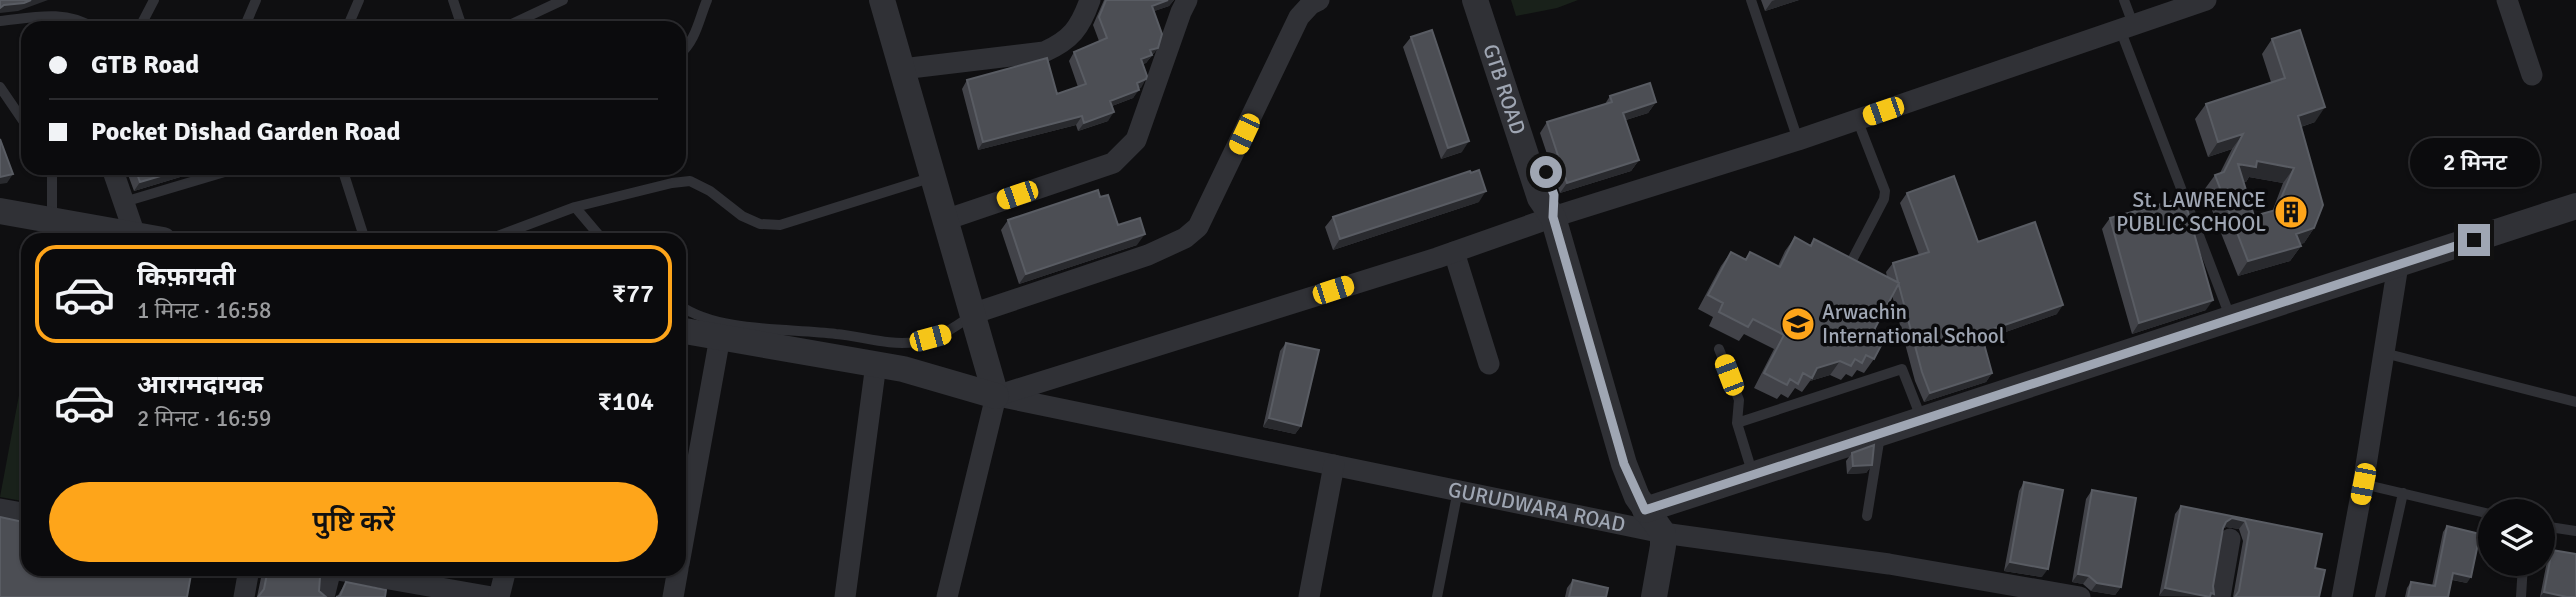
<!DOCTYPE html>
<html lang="hi">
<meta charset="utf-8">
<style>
:root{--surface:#0b0b0d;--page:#19191b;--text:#f1f3f6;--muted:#9a9b9d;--line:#2b2b2e;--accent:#fea51a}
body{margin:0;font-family:Signika,"Noto Sans Devanagari",sans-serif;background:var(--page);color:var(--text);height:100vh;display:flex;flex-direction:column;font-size:26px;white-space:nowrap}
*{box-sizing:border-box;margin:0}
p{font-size:23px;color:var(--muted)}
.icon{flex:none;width:38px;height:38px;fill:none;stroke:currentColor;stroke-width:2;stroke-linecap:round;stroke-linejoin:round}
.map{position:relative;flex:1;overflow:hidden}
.sheet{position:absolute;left:21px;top:233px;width:665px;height:343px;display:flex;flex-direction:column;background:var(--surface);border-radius:21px;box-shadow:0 2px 5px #0004,0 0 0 2px var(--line)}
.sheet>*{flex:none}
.guide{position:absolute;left:21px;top:21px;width:665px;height:154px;border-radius:21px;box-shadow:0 2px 5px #0004,0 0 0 2px var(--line);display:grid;align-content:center;height:154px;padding:0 28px;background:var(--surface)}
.controls{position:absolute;left:2478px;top:499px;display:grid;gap:14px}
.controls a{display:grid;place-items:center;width:77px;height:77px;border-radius:50%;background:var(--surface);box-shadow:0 2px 5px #0004,0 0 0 2px var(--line);font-size:35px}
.end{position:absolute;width:32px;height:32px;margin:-16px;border:9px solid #9fa6b3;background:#111;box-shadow:0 0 0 4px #111}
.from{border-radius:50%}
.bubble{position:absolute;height:49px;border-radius:24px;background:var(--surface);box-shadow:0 2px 5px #0004,0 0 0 2px var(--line);font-size:23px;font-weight:600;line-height:49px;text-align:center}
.car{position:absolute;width:21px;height:42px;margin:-21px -10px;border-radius:9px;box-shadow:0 0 5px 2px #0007;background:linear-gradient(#f5c518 24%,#345 0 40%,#f5c518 0 76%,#345 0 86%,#f5c518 0)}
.guide b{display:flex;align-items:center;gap:24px;height:66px;font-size:26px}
.guide b+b{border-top:2px solid var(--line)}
.guide i{width:18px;height:18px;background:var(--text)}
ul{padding:12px 0 0;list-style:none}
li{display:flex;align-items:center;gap:21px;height:98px;margin:0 14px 10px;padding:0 14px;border:4px solid transparent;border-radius:21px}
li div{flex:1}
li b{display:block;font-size:26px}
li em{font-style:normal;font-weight:600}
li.selected{border-color:var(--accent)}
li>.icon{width:63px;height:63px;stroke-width:1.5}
.action{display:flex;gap:14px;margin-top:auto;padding:14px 28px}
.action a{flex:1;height:80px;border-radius:42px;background:var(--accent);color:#111;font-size:28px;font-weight:600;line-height:80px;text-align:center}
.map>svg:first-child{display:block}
</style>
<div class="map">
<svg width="2576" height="597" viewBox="0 0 2576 597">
<rect width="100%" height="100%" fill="#0f0f11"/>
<path fill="#19211a" d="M1511,0H1578L1557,8L1516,16Z
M28,347V502L0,497Z"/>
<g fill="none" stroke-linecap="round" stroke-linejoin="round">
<path stroke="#303136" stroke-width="10" d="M453,0L460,21L465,28
M1751,0L1798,140
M2124,0L2133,24
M0,21C30,18 66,9 93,28
M136,28L142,23L154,0
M244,28L256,0
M347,28L359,0
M503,28L563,0
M2120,29L2231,319
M679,55C696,41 699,19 707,0
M0,87L28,128
M342,168L365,240
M124,202L238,168
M575,207L603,240
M52,220V168
M487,240L575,207L672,183L690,181L710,191L742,216L760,224L780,225L933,177
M1848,268L1884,199L1885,191L1857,119
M679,305C719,333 788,328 836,334C861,336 889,346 915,342C938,339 954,328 972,315
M1719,349L1739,400L1737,423L1753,475
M2384,353L2576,402
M1737,423L1902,369L1922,420
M2363,484L2490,514
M1867,516L1880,436
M2543,526L2576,531
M1437,597L1458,490
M2380,597L2403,493
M2521,597L2523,564"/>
<g stroke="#303136" stroke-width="21">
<path d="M2507,0L2532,75"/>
<path d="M902,69L1044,52C1071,40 1080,28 1090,0"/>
<path d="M112,168L135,235"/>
<path d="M945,220L1113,163L1136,140L1181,12L1187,0"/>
<path d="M1454,252L1489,364"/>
<path d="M972,314L1148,255L1185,238L1198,227L1299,17L1311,4L1319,0"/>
<path id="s1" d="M998,396L1663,533L1889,564L2080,597"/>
<path d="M0,509L28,514"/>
<path d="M679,564L720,337"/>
<path d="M332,569L492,597"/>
<path d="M244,597L249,569"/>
<path d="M324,597L331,569"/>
<path d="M499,597L506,569"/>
<path d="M673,597L678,569"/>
<path d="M845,597L876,364"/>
<path d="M947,597L996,396L1437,258L1553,217L1798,140L2206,0"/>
<path d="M1309,597L1334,465"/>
<path d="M2220,597L2230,539"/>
<path d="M2342,597L2363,484L2398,265"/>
</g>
<g stroke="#303136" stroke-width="26">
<path d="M882,0L996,396"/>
<path id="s2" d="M1475,0L1540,198L1553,217L1624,464L1637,497L1663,533V546L1654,597"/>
<path d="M0,211L163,240"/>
<path d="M679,330L903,369L996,396"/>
<path d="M1645,510L2576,206"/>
</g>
</g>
<path fill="#424349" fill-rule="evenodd" d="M1104,0H1174L1169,6L1154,11L1158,48L1146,63L1143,64L1141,88H1139L1133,98L1112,106L1108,121L1078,131L1076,125L978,150L962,89L967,80L1057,94L1078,87L1069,61L1074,52L1099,41L1093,25Z
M1761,0H1799L1765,11Z
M1411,37L1462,152L1441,159L1403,47Z
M2272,39L2315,122L2301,127L2314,228L2304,243L2300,244L2301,246L2290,261L2238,276L2204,190L2215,175L2220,173L2232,149L2208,157L2195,119L2206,104L2271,82L2262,54ZM2249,177L2283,183L2272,212L2254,216L2244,182H2246Z
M1610,96L1656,102L1648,113L1626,120L1639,160L1631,171L1560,193L1540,133L1547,122L1605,104Z
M130,168H210L134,191L127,172Z
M1907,193L1978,242L2057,314L1983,340L1992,373L1986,382L1924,402L1915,381L1892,295L1874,330V359L1864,373L1857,370L1852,377L1846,374L1841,380L1830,375L1810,381L1802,392L1795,388L1788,398L1781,394L1777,399L1754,388L1774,349L1744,334L1739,341L1709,326L1713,317L1698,309L1721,266L1731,252L1745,259L1750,252L1778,266L1785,251L1795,237L1810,245L1814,239L1887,277L1886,272L1893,263L1919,255L1900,203Z
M1100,197L1118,225L1137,245L1019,284L1001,230L1008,220Z
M1479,202L1333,250L1325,227L1333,217Z
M2110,218L2206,310L2132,334L2102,229Z
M1286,343L1301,426L1295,434L1263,427L1280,351Z
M1852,453L1872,465L1866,473L1847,474L1846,461Z
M2024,482L2042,577L2004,571L2019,491Z
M2092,490L2121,587L2115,595L2091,591L2083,584L2072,582L2086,499Z
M2181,506L2322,534L2315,568L2319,597H2233L2243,541L2239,529L2226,527L2223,529L2159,596L2175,514Z
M2447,526L2467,583L2452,580L2448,597H2405L2407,588L2411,582L2432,586L2443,532Z
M2552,550L2576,597H2540L2548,556Z
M265,569H300L312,576L319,591L257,597L262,573Z
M1573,580L1606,597H1565L1567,588Z
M346,582L385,597H337Z"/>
<path fill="#292a2e" d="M31,0H48L18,11L0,13V8L4,5Z
M1168,0H1174L1169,6L1146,14L1152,6Z
M1775,0H1799L1765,11L1772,1Z
M1158,48L1146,63L1136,67L1141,59L1150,50Z
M1146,79L1141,88L1131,91L1137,83Z
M1139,90L1133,98L1104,109L1110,101Z
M1656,102L1648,113L1616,123L1623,113Z
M2325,107L2315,122L2288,131L2298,116Z
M1114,112L1108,121L1078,131L1084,123Z
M1082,116L1076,125L978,150L983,142Z
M2243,134L2232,149L2208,157L2218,142Z
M1469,141L1462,152L1441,159L1448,148Z
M1639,160L1631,171L1560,193L1567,183Z
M2257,161L2294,168L2283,183L2249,177L2246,182L2228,179L2238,164Z
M188,168H210L134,191L140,182Z
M13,174L7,183L0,184V177Z
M1486,191L1479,202L1333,250L1340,239Z
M2314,228L2304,243L2285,249L2296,234Z
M1145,234L1137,245L1019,284L1026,274Z
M2301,246L2290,261L2238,276L2248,261Z
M2213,300L2206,310L2132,334L2139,323Z
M2063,305L2057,314L1974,343L1981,333Z
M1840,361L1830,375L1810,381L1817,368Z
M1992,373L1986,382L1924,402L1930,393Z
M1269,418L1301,426L1295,434L1263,427Z
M1872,465L1866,473L1847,474L1853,466Z
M2232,518L2245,521L2239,529L2226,527L2220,530L2226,522Z
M2010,562L2048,569L2042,577L2004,571Z
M2453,573L2471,577L2467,583L2449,579Z
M2078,574L2089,576L2083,584L2072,582Z
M2097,583L2121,587L2115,595L2091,591Z
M2165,588L2211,593L2214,594L2212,597L2159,596Z
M2544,592L2566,597H2540Z"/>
<path fill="#4c4e54" stroke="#595c63" stroke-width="2" fill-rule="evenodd" d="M0,0H31L24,3L4,5L0,8Z
M1106,0H1168L1152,6L1162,34L1158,48L1150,50L1152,55L1141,59L1147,76L1146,79L1137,83L1139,90L1110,101L1114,112L1084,123L1082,116L983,142L967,80L1047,58L1057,94L1086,84L1074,52L1107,38L1099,17Z
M1432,30L1469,141L1448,148L1411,37Z
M2300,30L2325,107L2298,116L2323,205L2314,228L2296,234L2301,246L2248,261L2215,175L2224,172L2243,134L2218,142L2206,104L2285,78L2272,39ZM2257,161L2294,168L2276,210L2254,216L2238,164L2256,167Z
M1650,83L1656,102L1623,113L1639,160L1567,183L1547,122L1612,102L1610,96Z
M0,139L13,174L0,177Z
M135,168H188L140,182Z
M1479,170L1486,191L1340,239L1333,217L1470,171L1471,173Z
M1954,176L1978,242L2035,222L2063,305L1981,333L1992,373L1930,393L1922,372L1893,263L1929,252L1907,193Z
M1098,190L1100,197L1108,195L1118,225L1140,218L1145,234L1026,274L1008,220Z
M2184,198L2213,300L2139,323L2110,218Z
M1795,237L1811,246L1814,239L1899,283L1874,330L1886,336L1874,359L1866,355L1862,363L1855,359L1851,366L1840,361L1817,368L1812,378L1803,373L1798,384L1790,379L1787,385L1764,373L1784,335L1753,319L1748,327L1719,312L1723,303L1708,295L1731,252L1746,260L1750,252L1780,267Z
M1286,343L1319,350L1301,426L1269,418Z
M1874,445L1872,465L1853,466L1852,453Z
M2024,482L2063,490L2048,569L2010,562Z
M2092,490L2136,498L2121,587L2097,583L2089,576L2078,574Z
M2181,506L2322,534L2315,568L2325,570L2319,597H2235L2239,591L2249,532L2245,521L2232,518L2226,522L2223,528L2213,586L2214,594L2211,593L2210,597L2165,588Z
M0,517L28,523V569H115L132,572V569H192L187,597H0Z
M2447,526L2480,534L2471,577L2453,573L2448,597H2408L2411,582L2435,586Z
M2552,550L2576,554V597H2567L2544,592Z
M268,569H300L313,571L312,576L320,577L319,591L326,597H258L264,589Z
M1573,580L1608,588L1606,597H1569Z
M346,582L386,590L385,597H336L340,596Z"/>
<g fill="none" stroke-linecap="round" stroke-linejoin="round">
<path stroke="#9fa6b3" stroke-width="9" d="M1546,172L1554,195L1553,217L1624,464L1645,510L2474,240"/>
</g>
<defs>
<symbol id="building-disc" viewBox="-11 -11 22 22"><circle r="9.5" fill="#fea51a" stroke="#0a0a0c"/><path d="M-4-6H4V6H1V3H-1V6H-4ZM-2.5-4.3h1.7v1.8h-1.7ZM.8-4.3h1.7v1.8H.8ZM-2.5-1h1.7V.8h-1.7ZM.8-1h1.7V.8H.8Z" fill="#111"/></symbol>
<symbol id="school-disc" viewBox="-11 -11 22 22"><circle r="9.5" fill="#fea51a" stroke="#0a0a0c"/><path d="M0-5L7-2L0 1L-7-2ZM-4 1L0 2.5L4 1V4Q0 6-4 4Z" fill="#111"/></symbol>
</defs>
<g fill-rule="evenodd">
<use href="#building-disc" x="2272" y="193" width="38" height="38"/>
<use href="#school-disc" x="1779" y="305" width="38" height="38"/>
</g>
<g text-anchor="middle" stroke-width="7" stroke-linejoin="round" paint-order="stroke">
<g font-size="21" fill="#9fa6b3" stroke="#0a0a0c">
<text dy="7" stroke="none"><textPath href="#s2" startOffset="94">GTB ROAD</textPath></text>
<text dy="7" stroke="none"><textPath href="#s1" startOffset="550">GURUDWARA ROAD</textPath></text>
</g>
<g font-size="21" fill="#9fa6b3" stroke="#0a0a0c" text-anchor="end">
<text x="2266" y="207">St. LAWRENCE<tspan x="2266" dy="24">PUBLIC SCHOOL</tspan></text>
<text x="1822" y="319" text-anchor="start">Arwachin<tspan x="1822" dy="24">International School</tspan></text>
</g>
</g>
</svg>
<div class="controls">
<a><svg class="icon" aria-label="layers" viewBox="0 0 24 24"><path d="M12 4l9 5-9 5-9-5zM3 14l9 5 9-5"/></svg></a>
</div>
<i class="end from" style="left:1546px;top:172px"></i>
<i class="end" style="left:2474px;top:240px"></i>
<div class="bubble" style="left:2410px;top:138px;width:130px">2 मिनट</div>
<i class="car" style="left:1883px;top:111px;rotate:251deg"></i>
<i class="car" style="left:1244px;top:134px;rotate:205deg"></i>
<i class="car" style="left:1017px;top:195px;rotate:251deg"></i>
<i class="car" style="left:1333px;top:290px;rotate:72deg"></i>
<i class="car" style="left:930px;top:338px;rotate:75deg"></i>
<i class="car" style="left:1729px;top:375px;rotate:339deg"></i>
<i class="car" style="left:2363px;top:484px;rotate:191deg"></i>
<div class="guide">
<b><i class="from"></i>GTB Road</b>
<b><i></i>Pocket Dishad Garden Road</b>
</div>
<section class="sheet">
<ul>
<li class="selected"><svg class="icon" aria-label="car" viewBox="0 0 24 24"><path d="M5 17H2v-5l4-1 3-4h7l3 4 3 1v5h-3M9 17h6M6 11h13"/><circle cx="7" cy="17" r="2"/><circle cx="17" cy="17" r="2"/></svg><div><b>किफ़ायती</b><p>1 मिनट · 16:58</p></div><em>₹77</em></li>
<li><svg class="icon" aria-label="car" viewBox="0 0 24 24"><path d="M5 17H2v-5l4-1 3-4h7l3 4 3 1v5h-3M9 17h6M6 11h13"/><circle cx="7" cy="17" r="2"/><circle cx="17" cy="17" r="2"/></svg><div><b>आरामदायक</b><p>2 मिनट · 16:59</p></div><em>₹104</em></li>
</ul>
<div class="action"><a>पुष्टि करें</a></div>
</section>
</div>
